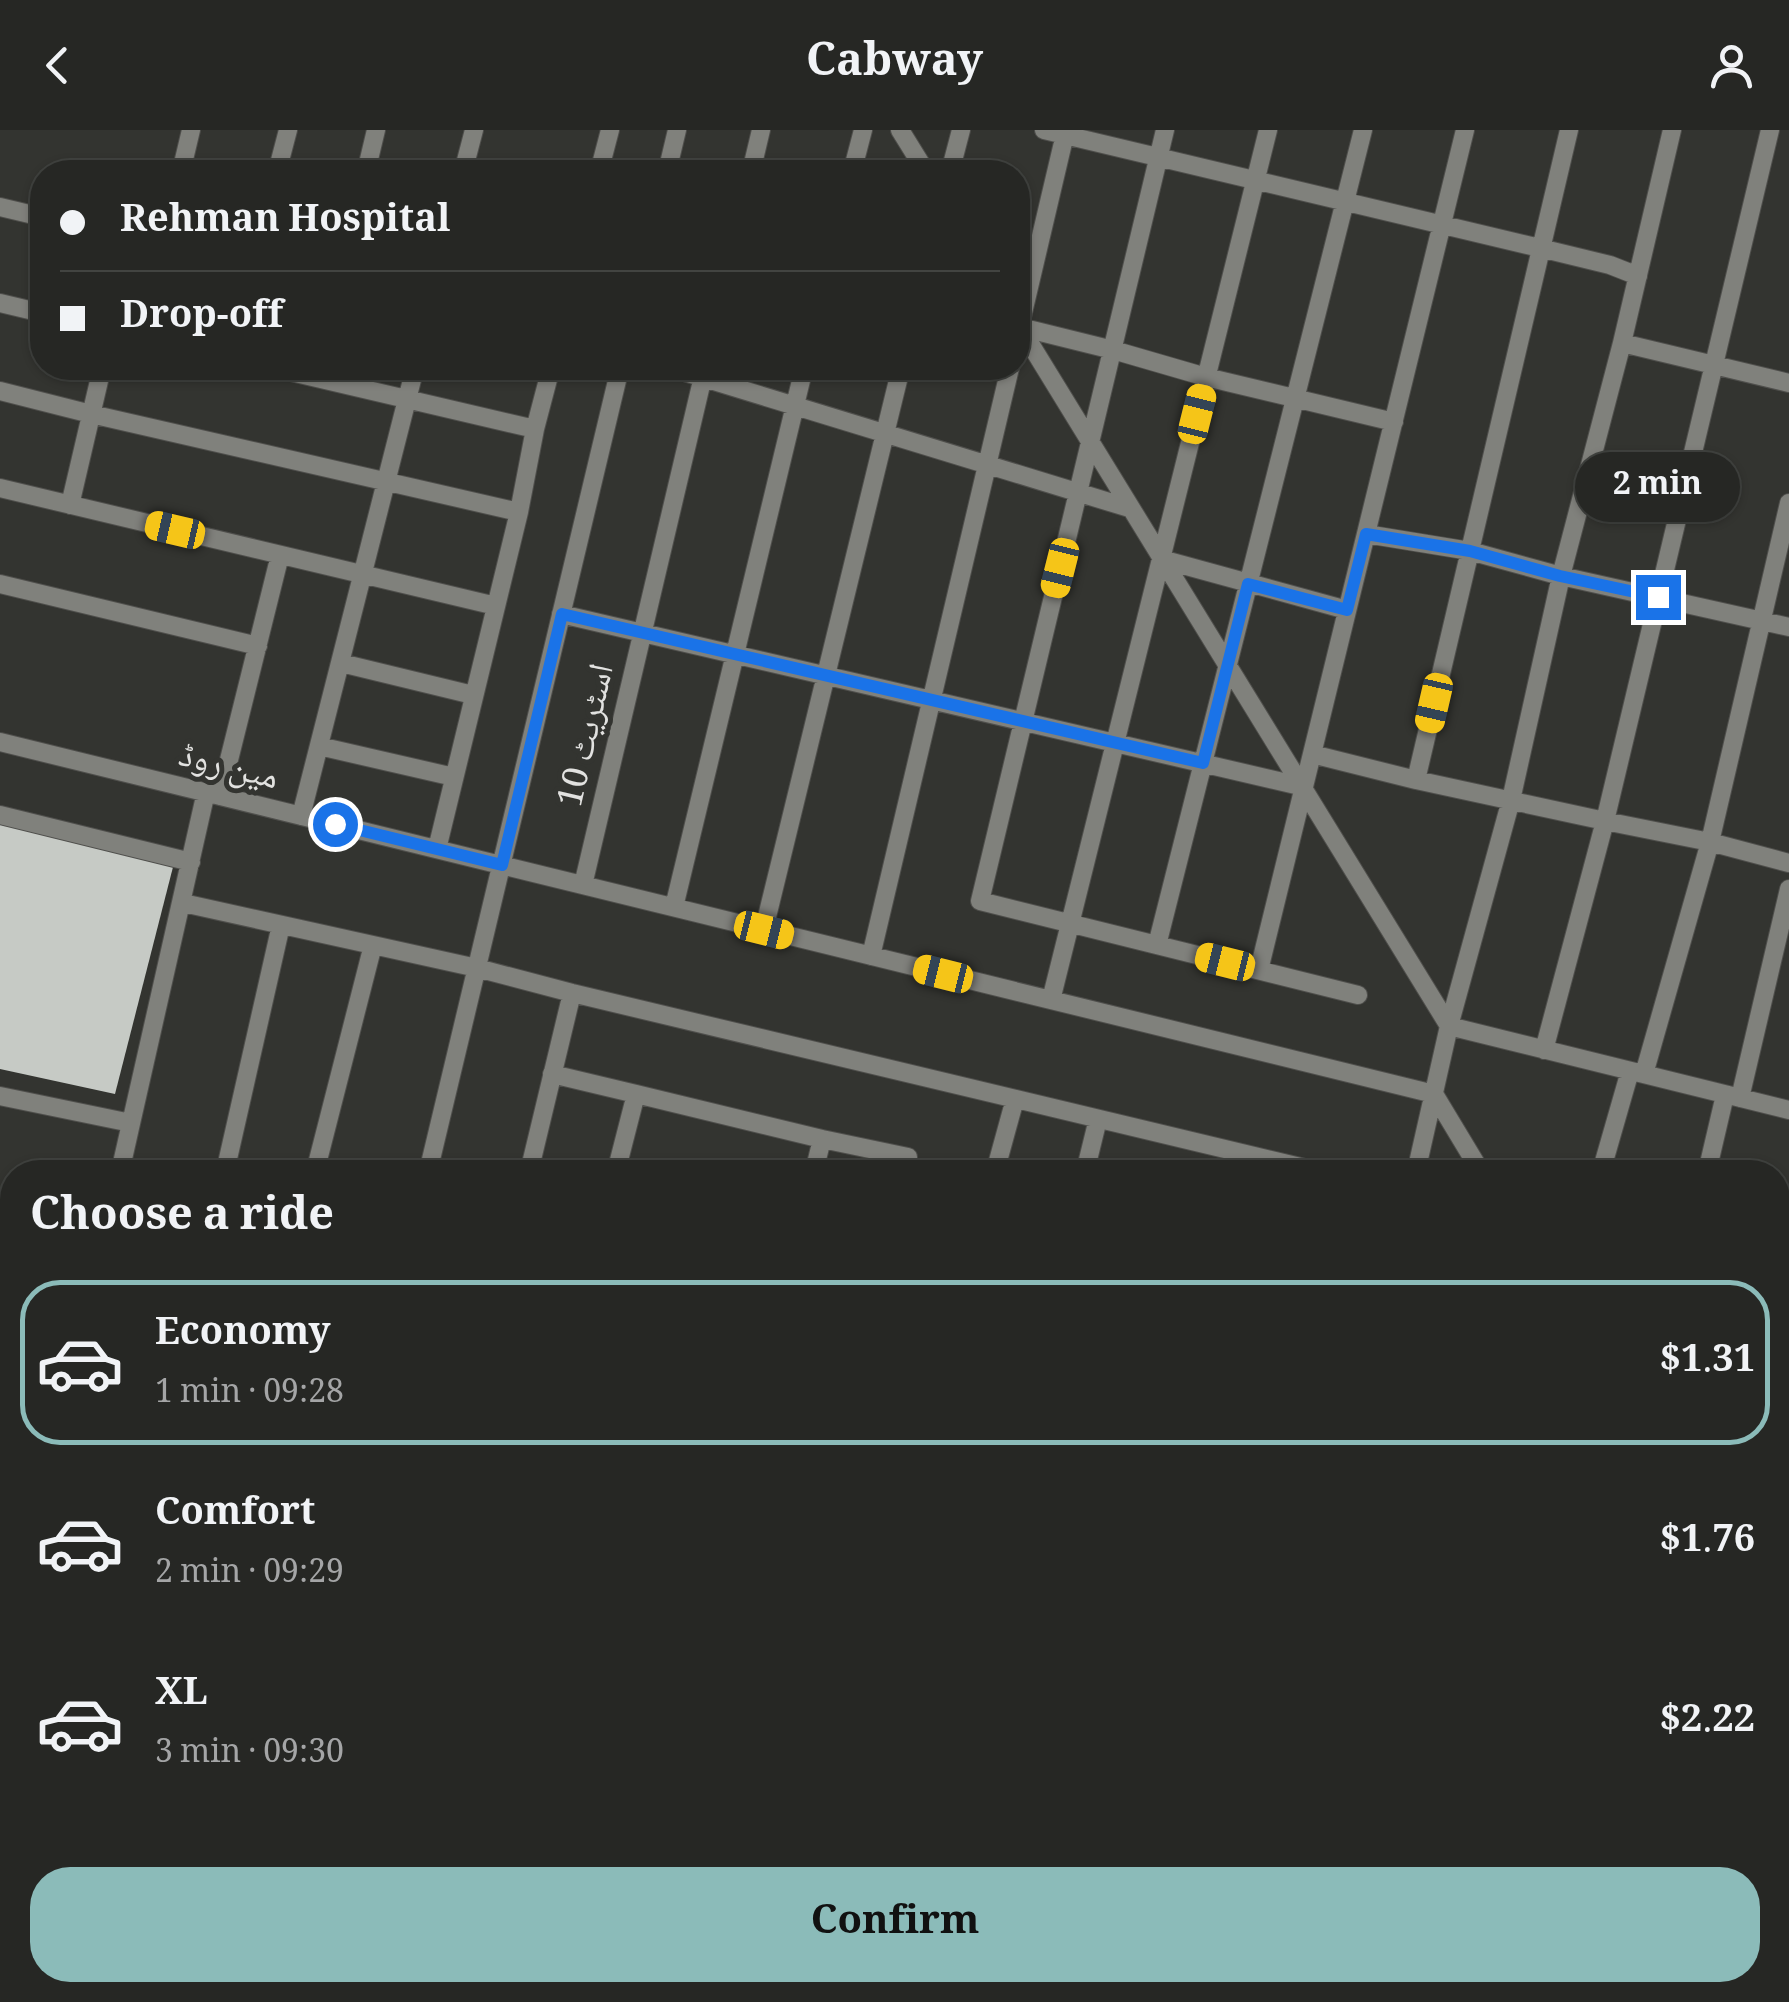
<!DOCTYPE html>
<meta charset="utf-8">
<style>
:root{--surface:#262724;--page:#2e2f2c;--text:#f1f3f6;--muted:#a4a5a6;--line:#424441;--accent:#8bbbb9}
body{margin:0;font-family:Georgia,"Noto Naskh Arabic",serif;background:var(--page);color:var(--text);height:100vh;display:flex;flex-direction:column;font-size:38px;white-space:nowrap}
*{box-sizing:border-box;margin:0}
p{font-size:32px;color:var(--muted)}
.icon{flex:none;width:55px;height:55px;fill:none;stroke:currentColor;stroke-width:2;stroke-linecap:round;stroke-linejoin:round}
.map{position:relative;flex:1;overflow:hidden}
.panel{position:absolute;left:0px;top:1030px;width:1790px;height:842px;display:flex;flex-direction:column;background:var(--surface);border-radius:40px 40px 0 0;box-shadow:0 2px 8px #0004,0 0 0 2px var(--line)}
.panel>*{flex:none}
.banner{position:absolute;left:30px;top:30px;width:1000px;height:220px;border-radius:40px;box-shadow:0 2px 8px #0004,0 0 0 2px var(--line);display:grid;align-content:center;height:220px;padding:0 30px;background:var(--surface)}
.end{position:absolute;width:45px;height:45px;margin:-22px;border:12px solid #1a73e8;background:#fff;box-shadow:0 0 0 5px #fff}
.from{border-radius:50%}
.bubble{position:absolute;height:70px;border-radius:35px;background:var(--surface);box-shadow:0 2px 8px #0004,0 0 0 2px var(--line);font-size:32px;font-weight:700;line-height:70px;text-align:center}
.car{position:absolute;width:30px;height:60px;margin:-30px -15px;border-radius:12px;box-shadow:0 0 8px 2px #0007;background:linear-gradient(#f5c518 24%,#345 0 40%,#f5c518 0 76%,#345 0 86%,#f5c518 0)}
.banner b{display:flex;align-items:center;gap:35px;height:95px;font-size:38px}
.banner b+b{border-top:2px solid var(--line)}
.banner i{width:25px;height:25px;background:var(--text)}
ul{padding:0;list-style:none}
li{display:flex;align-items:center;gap:30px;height:165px;margin:0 20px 15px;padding:0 10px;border:5px solid transparent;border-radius:40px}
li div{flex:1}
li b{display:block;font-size:38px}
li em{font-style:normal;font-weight:700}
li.on{border-color:var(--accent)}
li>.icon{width:90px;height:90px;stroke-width:1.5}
h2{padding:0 30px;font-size:45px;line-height:120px}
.button{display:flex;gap:20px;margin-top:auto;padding:20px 30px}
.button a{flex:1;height:115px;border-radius:40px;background:var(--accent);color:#111;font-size:40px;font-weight:700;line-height:115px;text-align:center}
header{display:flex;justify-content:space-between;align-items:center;height:130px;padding:0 30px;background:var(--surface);font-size:45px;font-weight:700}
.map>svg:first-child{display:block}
</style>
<header><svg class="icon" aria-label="back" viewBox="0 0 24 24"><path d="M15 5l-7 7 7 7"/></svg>Cabway<svg class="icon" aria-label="person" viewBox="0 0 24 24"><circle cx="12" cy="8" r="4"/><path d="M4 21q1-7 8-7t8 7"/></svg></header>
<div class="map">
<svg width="1789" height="1872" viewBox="0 0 1789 1872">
<rect width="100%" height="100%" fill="#333430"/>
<path fill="#c6cac5" d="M0,693L173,737L115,964L0,939Z"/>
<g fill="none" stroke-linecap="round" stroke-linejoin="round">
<defs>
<path id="minor" d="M900,0L926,42
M1044,0L1540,118L1610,135L1638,146
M1165,0L980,771L1358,865
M181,42L191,0
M277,42L288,0
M366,42L376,0
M463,42L474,0
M599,42L610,0
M667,42L677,0
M751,42L761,0
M852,42L863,0
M950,42L961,0
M0,77L42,87
M0,173L42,183
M1018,194L1449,896L1789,980
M1020,197L1113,220L1206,247L1394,292
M1018,204L1066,0
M1622,213L1789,253
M274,238L535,299
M671,238L1129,378
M0,261L91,284L519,382
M0,358L496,476
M70,375L102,238
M1366,404L1470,421L1561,446L1789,497
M1161,429L1347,480
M0,454L258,516
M561,484L1300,656
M341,533L473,565
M0,612L1434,964L1481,1042
M319,616L454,647
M1312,624L1416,650L1605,691L1710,712L1789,733
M1416,650L1569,0
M220,666L280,425
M0,685L191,732
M301,686L415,238
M437,719L519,382L535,299L551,238
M583,755L705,238
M183,773L477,838L572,863L1309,1039L1308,1042
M674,777L804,238
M764,799L901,238
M1157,815L1363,0
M871,826L1010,238
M1259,840L1465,0
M1051,870L1268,0
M1544,920L1605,691L1770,0
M552,944L636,964
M1644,944L1710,712L1789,373
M0,966L131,993
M1740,968L1789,759
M120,1042L206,662
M225,1042L281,795
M315,1042L373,815
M428,1042L620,238
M529,1042L572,863
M616,1042L636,964L822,1009L908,1027L905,1042
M814,1042L822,1009
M995,1042L1015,969
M1085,1042L1098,989
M1416,1042L1449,896L1511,670L1561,446L1622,213L1672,0
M1601,1042L1630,941
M1707,1042L1725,965
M0,1072L12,1075
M1778,1161L1789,1116
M0,1165L12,1168
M1778,1246L1789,1249
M0,1252L12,1255
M0,1339L12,1342
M0,1424L12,1427
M1778,1483L1789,1484
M0,1533L12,1536
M0,1599L12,1602
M1778,1604L1789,1607
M0,1722L12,1725
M569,1860L618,1872
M824,1860L856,1867
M1045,1860L1095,1872
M1323,1860L1371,1872
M1691,1860L1744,1872
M48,1872L51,1860
M115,1872L118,1860
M216,1872L219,1860
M322,1872L325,1860
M384,1872L387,1860
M978,1872L981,1860
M1214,1872L1217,1860"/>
<path id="secondary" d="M1778,1574L1789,1526
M1706,1872L1709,1860"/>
</defs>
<use href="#minor" stroke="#4f4f4c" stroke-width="20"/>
<use href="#secondary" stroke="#4f4f4c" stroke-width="28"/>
<use href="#minor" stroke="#80817c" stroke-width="18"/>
<use href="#secondary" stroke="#80817c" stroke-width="25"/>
</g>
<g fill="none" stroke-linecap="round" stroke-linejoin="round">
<path stroke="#1a73e8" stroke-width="12" d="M335,694L502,735L562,484L1203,633L1248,454L1347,480L1366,404L1470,421L1560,446L1658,467"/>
</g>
<g text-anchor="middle" stroke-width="10" stroke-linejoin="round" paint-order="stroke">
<g font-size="35" fill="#e2e2e0" stroke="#333430">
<text transform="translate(585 605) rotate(-77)" y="12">اسٹریٹ 10</text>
<text transform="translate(229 635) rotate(14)" y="12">مین روڈ</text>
</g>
</g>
</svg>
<i class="end from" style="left:335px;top:694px"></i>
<i class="end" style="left:1658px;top:467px"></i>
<div class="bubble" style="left:1575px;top:322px;width:165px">2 min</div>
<i class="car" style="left:1197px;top:284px;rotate:14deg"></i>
<i class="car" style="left:175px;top:400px;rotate:283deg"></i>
<i class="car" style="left:1060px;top:438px;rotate:194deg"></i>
<i class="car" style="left:1434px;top:573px;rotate:193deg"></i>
<i class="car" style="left:764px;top:800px;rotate:104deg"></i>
<i class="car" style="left:1225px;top:832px;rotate:284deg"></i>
<i class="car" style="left:943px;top:844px;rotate:284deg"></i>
<div class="banner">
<b><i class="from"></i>Rehman Hospital</b>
<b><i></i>Drop-off</b>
</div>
<section class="panel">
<h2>Choose a ride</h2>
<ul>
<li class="on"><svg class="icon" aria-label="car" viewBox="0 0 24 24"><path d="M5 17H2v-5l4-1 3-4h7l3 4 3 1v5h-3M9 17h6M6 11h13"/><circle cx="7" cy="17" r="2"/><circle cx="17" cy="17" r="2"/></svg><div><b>Economy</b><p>1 min · 09:28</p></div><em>$1.31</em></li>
<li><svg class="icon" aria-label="car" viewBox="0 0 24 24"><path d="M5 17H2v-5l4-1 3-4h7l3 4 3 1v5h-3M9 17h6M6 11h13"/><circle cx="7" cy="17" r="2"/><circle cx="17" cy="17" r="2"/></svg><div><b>Comfort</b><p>2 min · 09:29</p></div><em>$1.76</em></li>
<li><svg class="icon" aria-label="car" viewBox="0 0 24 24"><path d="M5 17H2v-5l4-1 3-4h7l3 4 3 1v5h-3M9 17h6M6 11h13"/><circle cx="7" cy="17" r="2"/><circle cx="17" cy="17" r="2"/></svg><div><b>XL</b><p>3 min · 09:30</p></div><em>$2.22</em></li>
</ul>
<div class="button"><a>Confirm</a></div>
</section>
</div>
